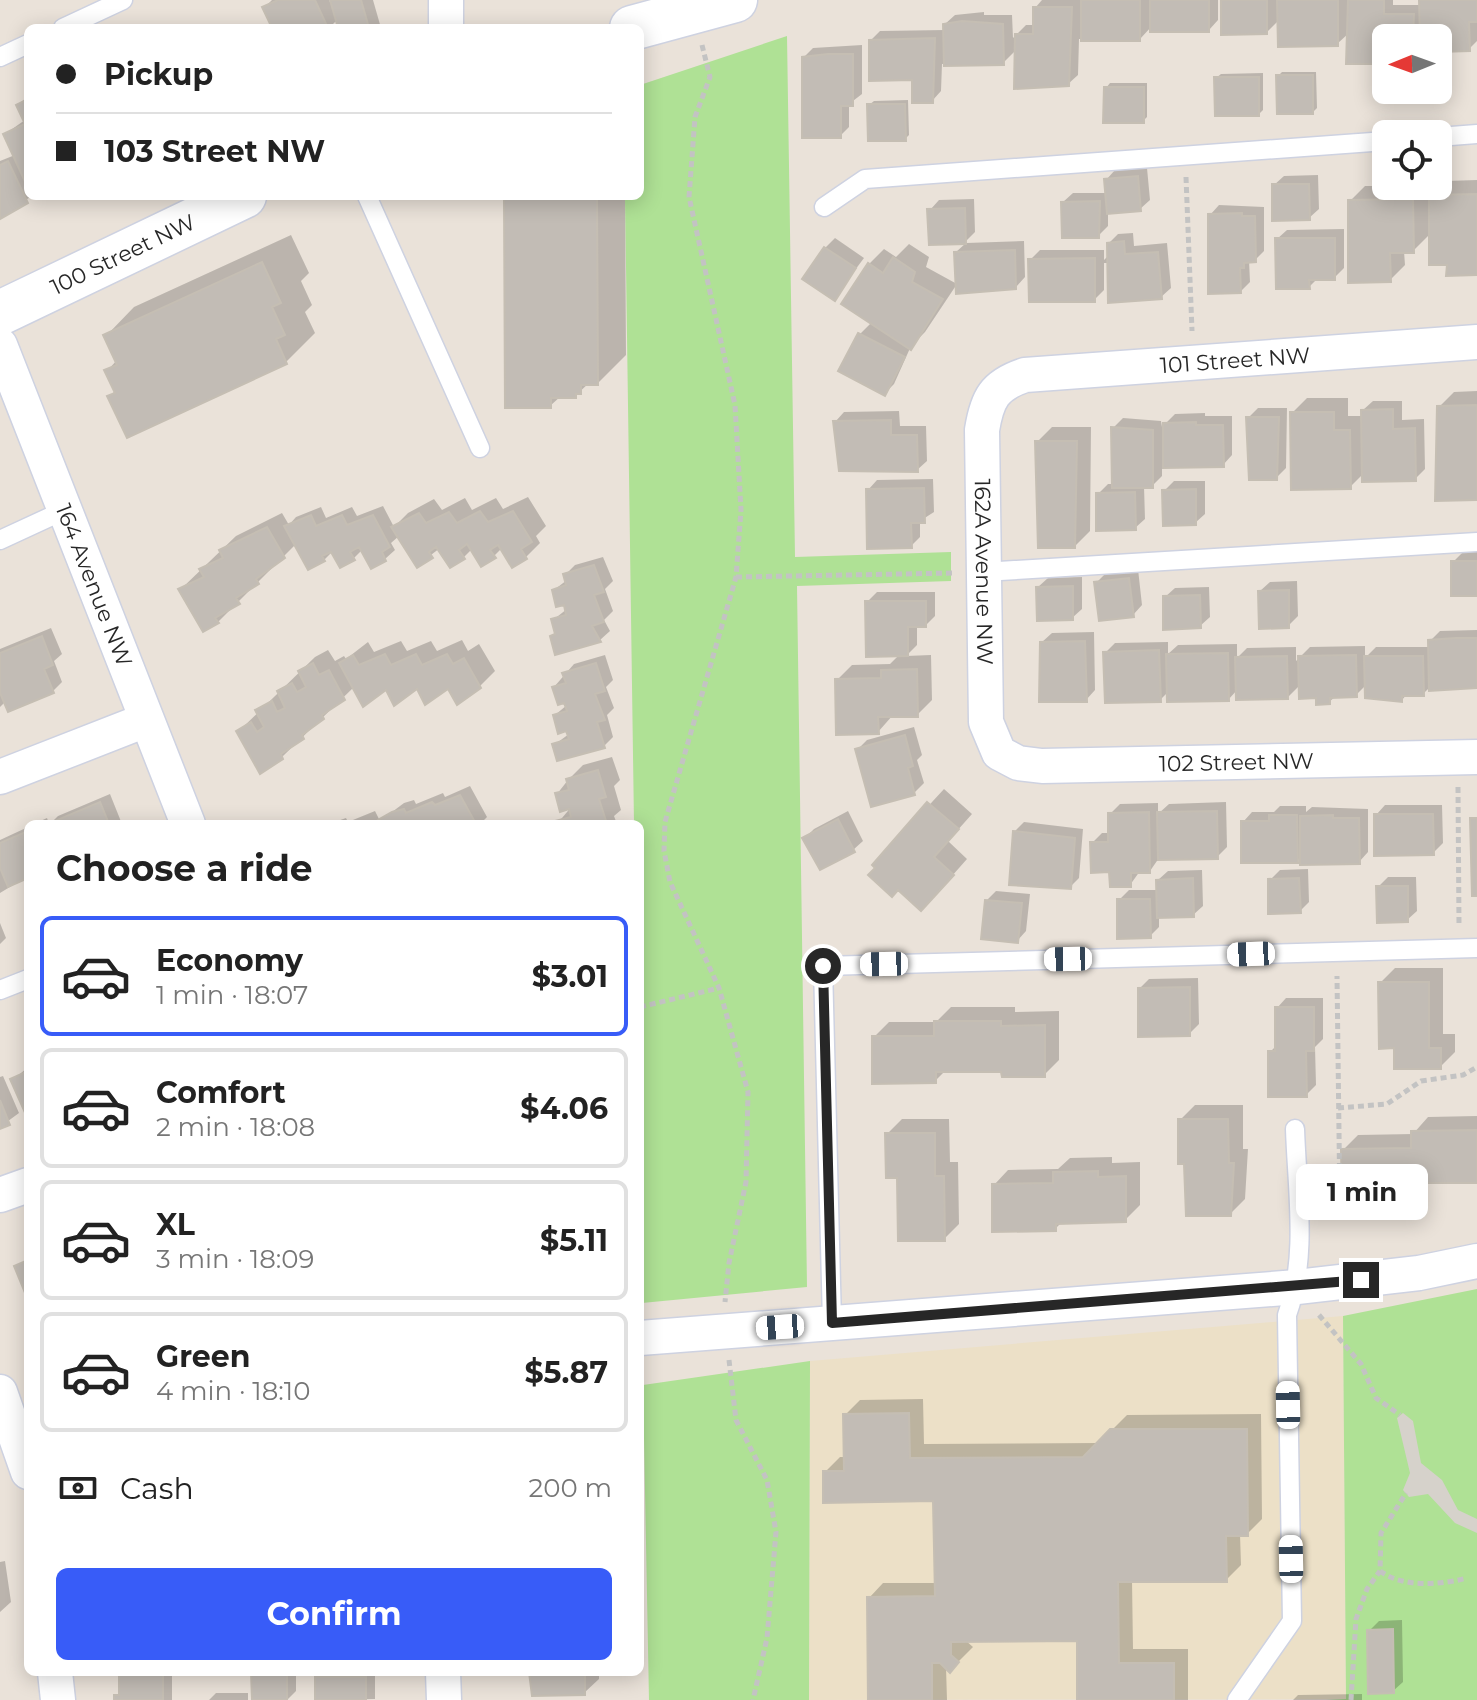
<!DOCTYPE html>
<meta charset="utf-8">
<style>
:root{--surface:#fff;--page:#f2f2f2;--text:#222;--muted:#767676;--line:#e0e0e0;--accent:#385cf8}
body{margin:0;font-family:Montserrat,sans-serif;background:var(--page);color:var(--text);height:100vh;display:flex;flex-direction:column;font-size:30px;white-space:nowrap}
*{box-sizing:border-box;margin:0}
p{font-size:26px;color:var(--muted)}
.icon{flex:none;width:44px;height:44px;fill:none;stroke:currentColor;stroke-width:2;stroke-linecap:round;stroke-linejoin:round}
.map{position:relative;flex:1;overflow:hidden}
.side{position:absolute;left:24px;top:820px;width:620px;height:856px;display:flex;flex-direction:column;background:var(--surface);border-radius:12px;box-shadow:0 4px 20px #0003}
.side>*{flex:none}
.hud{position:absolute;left:24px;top:24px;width:620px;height:176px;border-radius:12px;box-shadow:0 4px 20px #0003;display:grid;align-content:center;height:176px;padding:0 32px;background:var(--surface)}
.needle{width:52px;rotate:269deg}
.tools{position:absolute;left:1372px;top:24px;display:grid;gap:16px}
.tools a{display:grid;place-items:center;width:80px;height:80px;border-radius:12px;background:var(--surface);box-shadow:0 4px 20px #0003;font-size:40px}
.end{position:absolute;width:36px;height:36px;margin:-18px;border:10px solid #272727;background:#fff;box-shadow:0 0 0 4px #fff}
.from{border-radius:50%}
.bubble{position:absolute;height:56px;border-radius:12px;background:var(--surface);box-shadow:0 4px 20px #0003;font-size:26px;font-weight:700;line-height:56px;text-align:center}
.car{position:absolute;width:24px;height:48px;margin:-24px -12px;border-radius:10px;box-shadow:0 0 6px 2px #0007;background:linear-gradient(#fff 24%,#345 0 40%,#fff 0 76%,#345 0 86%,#fff 0)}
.hud b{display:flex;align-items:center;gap:28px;height:76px;font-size:30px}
.hud b+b{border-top:2px solid var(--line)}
.hud i{width:20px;height:20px;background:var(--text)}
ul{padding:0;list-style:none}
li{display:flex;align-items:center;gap:24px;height:120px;margin:0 16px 12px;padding:0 16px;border:4px solid var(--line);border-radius:12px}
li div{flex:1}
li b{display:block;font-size:30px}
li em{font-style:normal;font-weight:700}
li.selected{border-color:var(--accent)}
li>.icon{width:72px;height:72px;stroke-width:1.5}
h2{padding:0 32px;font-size:36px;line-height:96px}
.pay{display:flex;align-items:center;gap:20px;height:88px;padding:0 32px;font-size:30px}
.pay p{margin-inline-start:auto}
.action{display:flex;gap:16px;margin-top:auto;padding:16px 32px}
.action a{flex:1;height:92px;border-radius:12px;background:var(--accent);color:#fff;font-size:32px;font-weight:700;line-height:92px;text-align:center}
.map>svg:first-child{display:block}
</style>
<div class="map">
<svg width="1477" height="1700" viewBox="0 0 1477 1700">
<rect width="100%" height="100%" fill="#eae2d9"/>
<path fill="#ece0c7" d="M1343,1316L1346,1699L809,1700L810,1361Z"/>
<path fill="#afe195" d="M787,36L795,557L951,552V581L797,586L807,1287L642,1303L640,824H634L625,196H640V85Z
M1477,1289V1700H1326L1346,1699L1343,1316Z
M810,1361L809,1700H649L643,1385Z"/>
<path fill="#d6d2cb" d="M1403,1413L1413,1421L1421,1463L1442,1480L1458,1510L1477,1519V1533L1455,1523L1428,1494L1409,1497L1403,1490L1410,1473L1397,1418Z"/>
<path fill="#0003" d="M272,0H329L332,6V0H373L381,28H340L338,19L329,28H269L273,26L264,8Z
M1042,0H1218V20L1209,30L1152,26L1140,39H1079L1078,75L1068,84L1016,50L1003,63L942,64L941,91L932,101L914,78L871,40L880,31L945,30V24L955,15L984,12V15H1012L1013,38L1026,25H1035V8Z
M1223,0H1393V5H1421V0H1477V41L1469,49L1438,50V38H1386V62L1349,33L1337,44L1280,19L1267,32Z
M862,45V94L849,104V127L840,136L804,57L813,48Z
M1282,72H1316L1317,108L1313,112L1278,76Z
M1263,73V110L1259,114L1216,78L1221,74Z
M1110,83H1147V117L1143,121L1106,88Z
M28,96V196H32L0,216V161L15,155L5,134L25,120L18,105Z
M908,100L909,135L905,139L869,105L874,101Z
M1147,168L1150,200L1140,209L1108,212V226L1098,236L1063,202L1073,193H1107L1106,180L1115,170Z
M1318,175L1319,209L1309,218L1274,185L1284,176Z
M1477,180V273L1449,263L1431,233L1413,251H1404L1405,265L1390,280L1350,201L1365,186H1427L1428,199L1446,181Z
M506,196H625L626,355L598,383H589L575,396H561L550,406Z
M974,199L975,232L965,242L930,210L939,200Z
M1219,205L1264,207V251L1255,260H1249L1250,282L1240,292L1210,215Z
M1344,229V268L1334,278H1318L1309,287L1277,239L1287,230Z
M1133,233L1134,246L1167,243L1171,288L1161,297L1110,301L1107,263H1104V290L1094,300L1030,260L1040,250H1104V260L1110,254L1109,243L1118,234Z
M291,235L309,273L301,281L312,305L305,312L315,333L286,362L110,396L116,390L107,371L117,360L106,336L134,307Z
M835,238L864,258L834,298L825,248Z
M1024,241L1025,277L1016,287L956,252L966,243Z
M909,244L929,257L926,267L957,284L925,332L911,346L894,384L884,394L840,371L860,334L872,322L869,264L884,249L896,257Z
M1477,391V498L1437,499L1439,407L1454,392Z
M1307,398H1348V416H1363V410L1373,401H1402V420L1424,419L1425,469L1415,479L1364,473L1350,487L1292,413Z
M1258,408H1287L1286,468L1276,478L1248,418Z
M899,411L900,426H926L927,461L917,470L835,422L844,412Z
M1205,413V416H1232V455L1223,465L1162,466V476L1152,486H1144L1145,519L1135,528L1098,494L1108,484H1114L1113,428L1123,418L1161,421L1162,427L1175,414Z
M1052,427H1091L1090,531L1075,546L1037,442Z
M933,479L934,512L920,521V537L911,546L868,490L877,480Z
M1174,481H1205V514L1195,523L1164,491Z
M528,497L546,526L536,536L540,543L526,557L502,548L494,556L472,549L464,557L440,548L418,565L399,536L391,543L395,550L385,559L362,550L354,558L333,551L324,560L296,544L218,622L181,589L236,536L282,513L289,525L296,517L321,507L326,518L352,507L357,516L383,506L394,527L408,513L434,499L442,510L465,498L472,510L496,498L503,509Z
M1463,552H1477V594L1453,562Z
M603,557L613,581L605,589L613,611L604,620L610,631L600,640L557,652L552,636L557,632L553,620L567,609L554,590L567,580L565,575L575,565Z
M1138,569L1142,605L1133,615L1096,583L1106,573Z
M1082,577V609L1072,618L1038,587L1048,578Z
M1297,581L1298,616L1288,626L1260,591L1270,582Z
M1209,587L1210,617L1200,626L1165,597L1175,588Z
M877,592H935V616L926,625H917V645L906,656L931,655L932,700L917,715H893L878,732L837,680L852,665L890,664L899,655L867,602Z
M51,628L62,654L54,661L62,682L53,691L6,701L0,707V649Z
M1477,630V687L1431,686L1423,694H1407L1402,700L1367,684L1356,695L1336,696L1329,702L1301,684L1288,697L1238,689L1228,700L1169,691L1160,700L1105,653L1115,643L1168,642V654L1178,645L1237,644V658L1247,648L1296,647V661L1310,647L1365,646V658L1376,647H1430V641L1440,631Z
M1094,632L1095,690L1086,700L1042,642L1052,633Z
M462,640L468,651L479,644L495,671L480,686L354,687L282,757L239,731L315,657L328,650L335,661L344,656L346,659L368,642L374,652L401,641L407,651L431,641L437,651Z
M605,655L613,680L606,687L614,708L607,715L613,737L604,746L554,745L569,734L555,715L567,705L554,687L574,664Z
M914,727L922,755L917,760L924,783L914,793L857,750L867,740Z
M612,757L620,780L614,786L621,810L614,816L617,824H557L572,806L557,794L568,780L583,765Z
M470,786L487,817L480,824H329L346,818L348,822L375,811L380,821L404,803L414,800L416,804L443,793L445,797Z
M944,789L972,814L948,841L967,859L936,894L874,865Z
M110,794L122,824H50L58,816Z
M1226,802L1227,847L1217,857L1159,858L1150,871H1140L1130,885L1111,870L1092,843L1102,833H1110V814L1120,804L1158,803V814L1169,804Z
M1385,805H1442L1443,843L1433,853L1376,815Z
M1280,806H1306V812L1312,807L1368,809V852L1359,862L1302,856L1297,861L1243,822L1252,812H1274Z
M848,811L863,841L853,850L805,838L814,829Z
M47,818L49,824H34Z
M1024,822L1083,829L1079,878L1070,887L1015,831Z
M28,827V876L0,893V840Z
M1308,869L1309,902L1300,911L1270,880L1280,870Z
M1202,870L1203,906L1193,915L1159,916V927L1150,936L1119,900L1129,890H1158V880L1168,871Z
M1388,877H1416L1417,911L1407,920L1378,887Z
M996,891L1030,894L1026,931L1017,941L986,901Z
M0,923L6,938L0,944Z
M1395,968H1443V1034H1455V1052L1440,1067L1396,1046L1380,983Z
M1198,978L1199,1024L1189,1034L1140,988L1149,979Z
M1286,998H1323V1039L1315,1047L1316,1085L1306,1095L1270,1052L1277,1045V1008Z
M951,1007H1015V1012L1059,1011V1060L1044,1075L1003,1070H946L935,1081L874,1037L889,1022H936Z
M28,1067V1111L13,1080Z
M3,1076L19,1113L0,1127V1077Z
M1195,1105H1243V1149H1248L1245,1199L1230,1214L1186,1162L1180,1120Z
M1477,1116V1181H1426L1413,1194L1343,1150L1358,1135L1413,1134L1428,1117Z
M902,1119H949L950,1162H958L959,1224L944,1239L899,1176L887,1134Z
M1112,1157V1163L1140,1162V1205L1125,1220L1063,1221L1055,1229L994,1185L1008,1170L1058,1169L1070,1158Z
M923,1399L924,1444L1099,1443L1127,1415L1261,1414L1262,1519L1247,1534H1240L1241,1565L1226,1580H1132L1133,1649H1188V1700H1079V1639L965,1640L973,1647L950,1670L946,1667L947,1700H870L869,1598L883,1583H937L935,1499L825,1472L840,1457H846L845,1415L860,1400Z
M5,1561L11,1602L0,1612V1562Z
M1402,1620L1403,1682L1393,1691L1369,1631L1379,1621Z
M121,1672H172V1700H116L121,1691Z
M253,1672H296V1691L287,1700H254Z
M323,1672H375V1699L317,1700V1678Z
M534,1672H599V1679L584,1693Z
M216,1693H248V1700H209Z
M1362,1694V1700H1293L1298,1695Z"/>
<path fill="#c2bcb5" stroke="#c5beb3" stroke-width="2" d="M278,0H315L328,28H272L262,7Z
M330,0H361L369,28H338Z
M1081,0H1140V41H1081Z
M1150,0H1209V32H1150Z
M1221,0H1267V34L1221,35Z
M1277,0H1338V46L1278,47Z
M1348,0H1384V14H1414L1413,38H1386V64H1346Z
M1419,0H1477V22H1469L1470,51L1438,52V38H1420Z
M1033,7H1072L1069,86L1014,89L1015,34H1033Z
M962,21L1003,24L1004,65L944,66L943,24Z
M935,38L933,103H912V80L869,81V40Z
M828,54H853V106H841V138H802V57Z
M1276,75H1313V114H1277Z
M1214,77H1259V116H1215Z
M1104,87H1144V123H1103Z
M28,99V188L3,134L25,124L16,105Z
M867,104H905L906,141H868Z
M8,161L28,203L0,219V165Z
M1138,176L1141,211L1107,214L1104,179Z
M1272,184H1309L1310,220L1272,221Z
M1477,194V275L1446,276L1447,265H1429V195Z
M504,196H597L598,385H581V394H576V398H551V408H505Z
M1413,199L1414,253H1390L1391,282L1348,283V200Z
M1100,201L1099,238H1062L1061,202Z
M965,208L966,244L929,245L927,209Z
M1242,213V216H1255L1256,262L1244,263V268H1240L1241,293L1208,294V214Z
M1275,238H1335V280H1309L1310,289H1276Z
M1124,241L1125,254L1158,252L1162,299L1108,303L1107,243Z
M824,247L856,268L835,301L802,279Z
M1015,250L1016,289L956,294L954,252Z
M893,257L915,272L912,282L943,299L911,350L841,304L868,263L883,273Z
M1095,258V302H1029L1028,259Z
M262,262L281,303L272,307L285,335L276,339L287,364L127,438L107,396L115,393L104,370L117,365L103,335Z
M858,333L905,357L885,396L838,371Z
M1477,405V500L1435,501L1437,406Z
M1393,409V429L1415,428L1416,481L1362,482L1361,410Z
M1290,412H1334V430H1350L1351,489L1291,490Z
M1246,417H1279L1277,480H1249Z
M891,420V435H917L918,472L839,471L833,421Z
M1196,422V425H1223L1224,467L1163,468V423Z
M1111,427L1153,430V488H1112Z
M1035,441H1077L1075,548H1038Z
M924,488L925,523H911L912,548L867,549L866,489Z
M1196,489V525L1163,526L1162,490Z
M1135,492L1136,530L1096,531V493Z
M480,511L488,522L513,511L532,542L521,549L527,559L512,568L498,545L490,550L496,558L481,567L467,544L459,550L465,559L450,568L436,547L429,552L433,558L417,568L391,527L419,513L426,523L449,512L457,523Z
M311,515L316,526L342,515L347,525L373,515L390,547L382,552L386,561L371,569L359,547L350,552L355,560L340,568L331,552L322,556L325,561L308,570L284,526Z
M267,527L285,558L256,579L259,584L236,598L240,604L215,618L219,623L203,632L178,589L204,577L199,569L223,558L219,550Z
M1451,561H1477V596H1451Z
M594,565L604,592L594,595L604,622L592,626L601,642L555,655L550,636L555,634L551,619L566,615L564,605L556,607L552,590L566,585L563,574Z
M1129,578L1134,617L1099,621L1094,582Z
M1073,586V620L1037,621L1036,587Z
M1289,590V628L1259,629L1258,591Z
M1200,595L1201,628L1163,630V596Z
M865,601H926V627H908V656L866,657Z
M42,636L53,665L44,669L54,693L8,712L0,693V653Z
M1456,638H1477V688L1429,691L1428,640Z
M1085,641L1087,702H1039L1040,642Z
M1159,650L1161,702L1105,703L1103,652Z
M1228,653L1229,701L1167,702L1166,654Z
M385,654L391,665L416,654L422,665L447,654L453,664L464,658L481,688L457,705L448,689L425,705L417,689L394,706L386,690L363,707L339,663L353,655L359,665Z
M1356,655L1357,697L1330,698V704L1316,705V698L1299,699L1298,656Z
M1287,656L1288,699L1236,700L1235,657Z
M1364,656H1423L1424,696H1402V702L1365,698Z
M313,663L319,675L329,670L345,700L322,715L324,719L302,735L304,739L281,754L283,759L260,774L236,731L251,722L257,732L264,727L255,710L272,701L277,712L285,708L277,691L292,683L297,692L306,687L298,671Z
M596,663L605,691L595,694L605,720L597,722L605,748L557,761L552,744L569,739L566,731L558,734L553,715L567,711L564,703L558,705L552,687L566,683L562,673Z
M917,669L918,717H878L879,734L836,735L835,679L881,678V670Z
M905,735L913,766L908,768L915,795L871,807L855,749Z
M598,770L606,797L599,799L607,824H555V821L571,817L569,809L560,812L555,793L569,790L566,779Z
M460,795L476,824H380L378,820L392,812L404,809L406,813L432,802L435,805Z
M100,802L109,824H48Z
M927,802L959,829L934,857L954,875L921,911L898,890L892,897L868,875L875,868L872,865Z
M1217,811L1218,859L1158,860L1157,812Z
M1149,812L1150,873H1131V887H1110L1109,872L1091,873L1090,842H1108V813Z
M1374,814H1433L1434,855L1374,856Z
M1269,815H1297L1298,863H1241V821H1269Z
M1333,815V818H1359L1360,864L1300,865V816Z
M1470,818H1477V896H1472Z
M838,819L855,852L820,870L802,838Z
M28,831V878L8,887L0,868V843Z
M1013,831L1075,838L1071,889L1009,885Z
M1193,878L1194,917L1157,918L1156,880Z
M1299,878L1301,913L1268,914V879Z
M1376,886H1408V922L1377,923Z
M1117,899H1150L1151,938L1117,939Z
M985,900L1022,903L1018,943L981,939Z
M1378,982H1429V1048H1441V1069H1394V1048L1379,1049Z
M1190,987V1036L1138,1037V988Z
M1275,1007H1314V1051H1306L1307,1097H1268V1051H1275Z
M934,1021H1001V1026L1045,1025V1077H1002L1001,1072H936V1083L872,1084V1036H934Z
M28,1071V1114L26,1115L10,1079Z
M0,1100L10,1125L0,1129Z
M1178,1119H1228L1229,1163H1234L1231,1216H1186L1184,1164H1178Z
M1477,1130V1183H1413V1196L1342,1197L1341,1149L1411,1148V1131Z
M885,1133H935V1176H944L945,1241H898L897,1178H886Z
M1098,1171V1177L1126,1176V1222L1056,1224V1231L992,1232V1184L1053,1183V1172Z
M28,1260V1300L14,1266Z
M909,1413L910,1458L1083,1457L1110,1429H1247L1248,1536H1226L1227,1582H1118L1119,1663H1174V1700H1077V1641L951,1642V1655L959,1662L950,1673L940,1663H932V1700H868L867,1597L935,1596L933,1501L823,1503V1471H844L843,1414Z
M1393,1629L1394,1693L1368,1694L1367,1630Z
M119,1672H163V1700H114V1695H119Z
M251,1672H287V1700H252Z
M529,1672H585V1695L532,1696Z
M315,1677H366V1700H315Z"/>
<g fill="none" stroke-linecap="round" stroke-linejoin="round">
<defs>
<path id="lane" d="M63,28L123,0
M0,57L28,44
M1438,137L1477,134
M367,196L480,448
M824,207L865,179L1386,141
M0,540L67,509
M983,572L1477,542
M0,990L28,979
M832,1323L823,966L1477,948
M1237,1700L1292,1621L1287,1315C1308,1257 1297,1190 1295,1129"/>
<g id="street">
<path d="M446,0V28"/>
<path id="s1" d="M1477,342L1025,375C994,385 987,399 982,430L986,722L999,753L1018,763L1042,766L1477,757"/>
<path id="s2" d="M0,345L188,824"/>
<path d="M0,777L146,720"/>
<path d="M0,1195L28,1185"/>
<path d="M640,1338L1297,1287L1419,1273L1477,1261"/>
<path d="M0,1392L28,1472"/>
<path d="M55,1672L58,1700"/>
<path d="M443,1672L444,1700"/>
</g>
<g id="secondary">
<path d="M632,28L735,0"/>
<path id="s3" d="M0,313L244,196"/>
</g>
</defs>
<use href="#lane" stroke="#ced2e1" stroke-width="21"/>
<use href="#street" stroke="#ced2e1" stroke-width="37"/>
<use href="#secondary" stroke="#ced2e1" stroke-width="47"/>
<path stroke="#c3c3c3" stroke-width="5" stroke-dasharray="6 4" stroke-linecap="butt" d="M702,45L710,77L695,117L689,197L735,405L741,510L736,577L665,822L664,851L670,882L719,988L748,1092L746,1182L729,1263L725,1302
M1186,177L1192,331
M736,577L955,573
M1458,787L1459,925
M640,1007L719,988
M1338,1108L1387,1104L1421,1081L1463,1075L1477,1067
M1321,1210H1340L1337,976
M1319,1315L1361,1364L1376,1398L1400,1415
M729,1360L736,1420L767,1480L776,1532L767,1638L753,1700
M1380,1571C1403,1588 1440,1585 1467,1578
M1351,1700L1356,1619L1367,1589L1380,1571L1381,1533L1406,1493"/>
<use href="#lane" stroke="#fff" stroke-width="18"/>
<use href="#street" stroke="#fff" stroke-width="34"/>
<use href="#secondary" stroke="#fff" stroke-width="44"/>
</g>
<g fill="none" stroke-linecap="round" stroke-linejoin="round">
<path stroke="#272727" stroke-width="10" d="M823,966L832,1323L1361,1280"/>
</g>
<g text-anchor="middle" stroke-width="7" stroke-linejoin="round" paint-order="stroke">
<g font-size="22" fill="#272727" stroke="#fff">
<text dy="8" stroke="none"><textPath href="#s3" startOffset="136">100 Street NW</textPath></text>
<text transform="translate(1235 360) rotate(-4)" y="8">101 Street NW</text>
<text dy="8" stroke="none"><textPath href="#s1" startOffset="670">162A Avenue NW</textPath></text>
<text dy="8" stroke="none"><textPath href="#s2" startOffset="258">164 Avenue NW</textPath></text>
<text dy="8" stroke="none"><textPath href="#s1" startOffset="1094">102 Street NW</textPath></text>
</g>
</g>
</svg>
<div class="tools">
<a><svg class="needle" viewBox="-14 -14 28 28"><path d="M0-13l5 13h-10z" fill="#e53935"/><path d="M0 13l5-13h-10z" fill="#767676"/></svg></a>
<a><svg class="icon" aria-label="locate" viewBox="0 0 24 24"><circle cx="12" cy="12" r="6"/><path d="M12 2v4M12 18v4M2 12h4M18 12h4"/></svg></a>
</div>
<i class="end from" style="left:823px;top:966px"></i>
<i class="end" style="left:1361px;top:1280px"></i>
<div class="bubble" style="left:1296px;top:1164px;width:132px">1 min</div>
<i class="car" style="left:1251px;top:954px;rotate:268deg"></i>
<i class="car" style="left:1068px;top:959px;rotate:269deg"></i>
<i class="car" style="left:884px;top:964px;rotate:269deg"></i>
<i class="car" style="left:780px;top:1327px;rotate:266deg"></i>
<i class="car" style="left:1288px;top:1405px;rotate:359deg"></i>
<i class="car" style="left:1291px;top:1559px;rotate:359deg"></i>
<div class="hud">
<b><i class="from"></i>Pickup</b>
<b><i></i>103 Street NW</b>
</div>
<section class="side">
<h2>Choose a ride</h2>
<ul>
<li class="selected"><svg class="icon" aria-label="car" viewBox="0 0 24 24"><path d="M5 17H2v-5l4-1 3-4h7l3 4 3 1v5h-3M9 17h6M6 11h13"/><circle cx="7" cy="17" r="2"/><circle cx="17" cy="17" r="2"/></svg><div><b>Economy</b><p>1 min · 18:07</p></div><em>$3.01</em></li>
<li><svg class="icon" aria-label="car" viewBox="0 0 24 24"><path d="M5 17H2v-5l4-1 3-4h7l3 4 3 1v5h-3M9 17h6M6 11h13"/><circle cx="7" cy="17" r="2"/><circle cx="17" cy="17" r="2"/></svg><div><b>Comfort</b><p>2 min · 18:08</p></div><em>$4.06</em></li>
<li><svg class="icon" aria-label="car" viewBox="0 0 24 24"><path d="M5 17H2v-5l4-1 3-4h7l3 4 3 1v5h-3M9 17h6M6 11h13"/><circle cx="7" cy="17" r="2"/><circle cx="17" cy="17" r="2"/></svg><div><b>XL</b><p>3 min · 18:09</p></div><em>$5.11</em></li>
<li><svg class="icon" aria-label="car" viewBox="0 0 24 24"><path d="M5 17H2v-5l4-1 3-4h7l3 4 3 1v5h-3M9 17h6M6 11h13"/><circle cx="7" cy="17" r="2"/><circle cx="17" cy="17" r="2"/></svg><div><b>Green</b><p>4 min · 18:10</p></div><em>$5.87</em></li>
</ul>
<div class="pay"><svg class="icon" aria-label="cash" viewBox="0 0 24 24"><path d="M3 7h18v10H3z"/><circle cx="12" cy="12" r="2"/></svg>Cash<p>200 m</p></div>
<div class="action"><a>Confirm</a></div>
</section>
</div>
